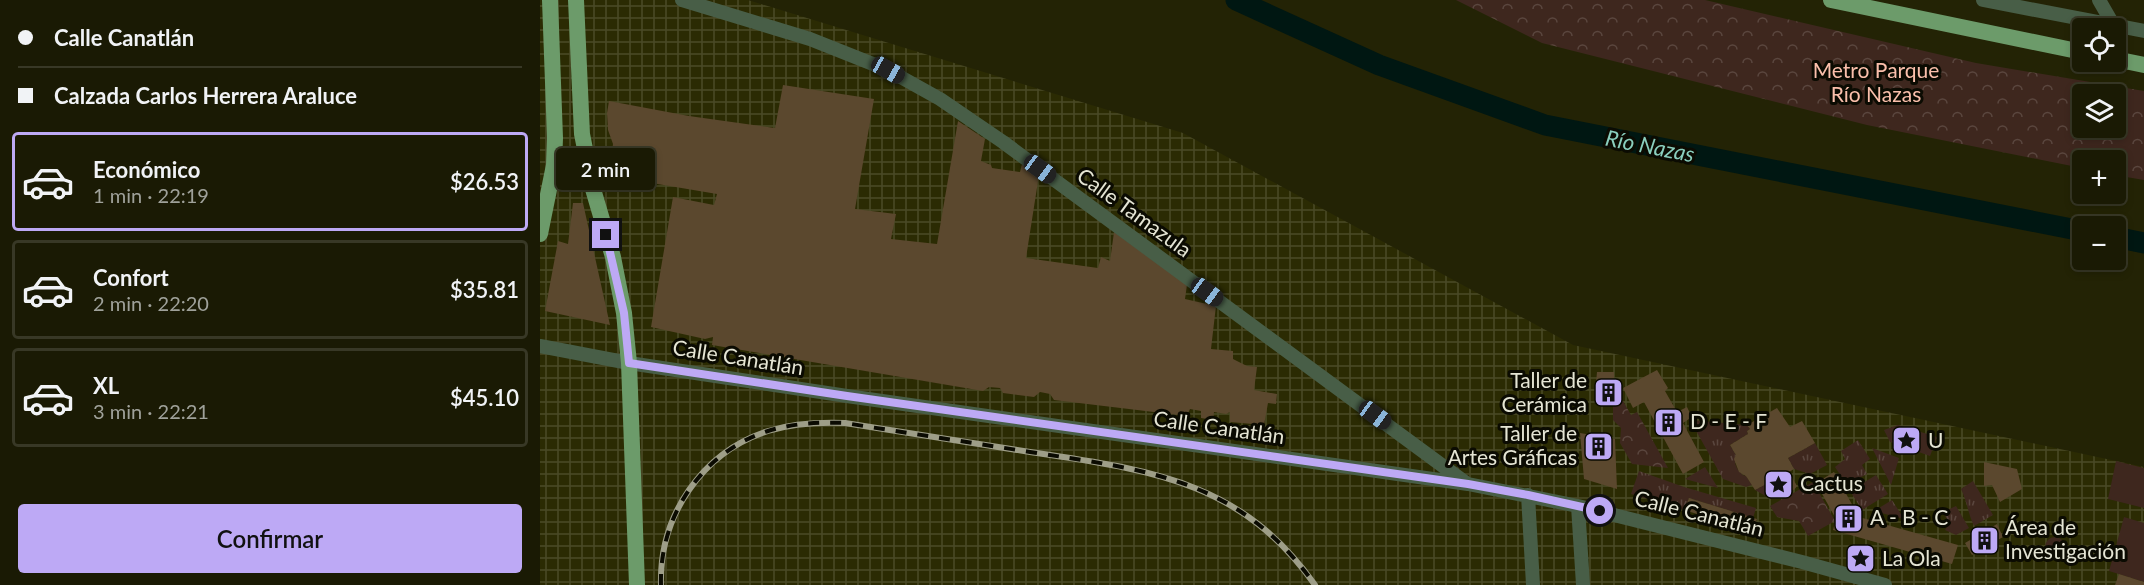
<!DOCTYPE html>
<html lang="es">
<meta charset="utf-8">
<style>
:root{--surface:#1a1a04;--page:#23230e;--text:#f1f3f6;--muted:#9fa19a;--line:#383826;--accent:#bda9f5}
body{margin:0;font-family:Lato,sans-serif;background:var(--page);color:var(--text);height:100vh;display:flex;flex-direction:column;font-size:22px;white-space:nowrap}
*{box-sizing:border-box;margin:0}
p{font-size:20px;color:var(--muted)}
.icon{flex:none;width:33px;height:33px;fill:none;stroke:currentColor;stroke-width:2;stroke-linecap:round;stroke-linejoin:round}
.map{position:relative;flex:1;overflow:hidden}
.details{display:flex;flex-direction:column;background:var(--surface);width:540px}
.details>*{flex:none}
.guide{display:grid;align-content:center;height:132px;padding:0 18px;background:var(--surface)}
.controls{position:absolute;left:1532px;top:18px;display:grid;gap:12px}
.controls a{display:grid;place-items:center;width:54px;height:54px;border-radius:6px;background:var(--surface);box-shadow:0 3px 9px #0003,0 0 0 2px var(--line);font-size:30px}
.end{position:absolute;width:27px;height:27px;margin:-14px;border:8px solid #bda9f5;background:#111;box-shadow:0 0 0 3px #111}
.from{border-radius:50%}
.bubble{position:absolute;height:42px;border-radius:6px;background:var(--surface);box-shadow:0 3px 9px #0003,0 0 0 2px var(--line);font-size:20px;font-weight:600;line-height:42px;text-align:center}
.car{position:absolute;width:18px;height:36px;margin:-18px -9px;border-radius:8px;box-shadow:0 0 4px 2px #0007;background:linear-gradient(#222 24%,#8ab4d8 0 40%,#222 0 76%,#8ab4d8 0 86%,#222 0)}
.guide b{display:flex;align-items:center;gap:21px;height:57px;font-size:22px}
.guide b+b{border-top:2px solid var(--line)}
.guide i{width:15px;height:15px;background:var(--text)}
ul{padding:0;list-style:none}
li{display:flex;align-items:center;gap:18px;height:99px;margin:0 12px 9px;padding:0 6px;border:3px solid var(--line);border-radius:6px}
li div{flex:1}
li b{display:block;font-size:22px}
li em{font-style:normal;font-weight:600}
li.current{border-color:var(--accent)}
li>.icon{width:54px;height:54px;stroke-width:1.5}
.action{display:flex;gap:12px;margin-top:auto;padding:12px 18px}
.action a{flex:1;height:69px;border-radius:6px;background:var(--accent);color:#111;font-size:24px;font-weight:600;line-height:69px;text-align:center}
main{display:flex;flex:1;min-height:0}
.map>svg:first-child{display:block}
</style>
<main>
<section class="details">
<div class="guide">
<b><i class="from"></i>Calle Canatlán</b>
<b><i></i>Calzada Carlos Herrera Araluce</b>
</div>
<ul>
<li class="current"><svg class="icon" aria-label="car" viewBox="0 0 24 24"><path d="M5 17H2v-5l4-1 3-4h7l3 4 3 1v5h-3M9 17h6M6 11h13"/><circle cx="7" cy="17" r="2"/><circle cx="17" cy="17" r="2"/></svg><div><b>Económico</b><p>1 min · 22:19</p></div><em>$26.53</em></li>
<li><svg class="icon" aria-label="car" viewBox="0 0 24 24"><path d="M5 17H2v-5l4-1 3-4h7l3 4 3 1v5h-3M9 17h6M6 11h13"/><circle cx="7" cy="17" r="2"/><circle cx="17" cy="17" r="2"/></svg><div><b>Confort</b><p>2 min · 22:20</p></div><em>$35.81</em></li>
<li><svg class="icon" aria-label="car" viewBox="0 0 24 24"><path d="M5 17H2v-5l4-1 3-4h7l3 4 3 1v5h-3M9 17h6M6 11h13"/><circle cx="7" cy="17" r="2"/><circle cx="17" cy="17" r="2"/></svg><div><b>XL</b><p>3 min · 22:21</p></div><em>$45.10</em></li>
</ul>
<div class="action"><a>Confirmar</a></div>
</section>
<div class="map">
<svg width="1604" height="585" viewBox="0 0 1604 585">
<defs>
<pattern id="industrial-grid" width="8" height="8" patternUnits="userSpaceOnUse" patternTransform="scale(1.5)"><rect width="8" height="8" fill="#2b2b03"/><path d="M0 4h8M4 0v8" fill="none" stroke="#4a4a27"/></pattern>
<pattern id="grass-tufts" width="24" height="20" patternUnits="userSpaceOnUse" patternTransform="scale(1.5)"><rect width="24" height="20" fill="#3e271e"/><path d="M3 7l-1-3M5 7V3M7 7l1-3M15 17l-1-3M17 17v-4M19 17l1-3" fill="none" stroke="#5a463e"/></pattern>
<pattern id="forest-crowns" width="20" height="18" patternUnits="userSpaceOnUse" patternTransform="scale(1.5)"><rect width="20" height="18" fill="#3e271e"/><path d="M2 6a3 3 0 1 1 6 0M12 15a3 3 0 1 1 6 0" fill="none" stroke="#5a463e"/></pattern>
</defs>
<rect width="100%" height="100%" fill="#232305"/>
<path fill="url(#industrial-grid)" d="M0,0H208L643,133L1033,345L1604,467V585H0Z"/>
<path fill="url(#grass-tufts)" d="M1150,420L1207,425L1210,429L1207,431L1208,434L1190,445L1196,455C1193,463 1197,470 1203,475L1206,476L1212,485L1206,487L1183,479Z
M1358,425L1397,437L1390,456L1350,442L1344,430Z
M1318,440L1330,459L1322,465L1327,474L1307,485L1295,467L1305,459L1301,451Z
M1275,443L1287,465L1270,474L1254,469L1248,458Z
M1332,448L1359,458L1351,485Z
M1165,467L1178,488L1145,479Z
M1099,471L1144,487L1216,508L1213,518L1149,498L1144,510L1091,494Z
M1336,475L1348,494L1322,510L1310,491Z
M1239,477L1247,489L1231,499L1215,490Z
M1433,481L1453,515L1434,526C1428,514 1427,501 1421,489Z
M1352,500L1364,519L1334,511Z
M1416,506L1429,528L1416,535L1405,530L1409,523L1403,512Z
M1505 547a10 10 0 1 1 20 0a10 10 0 1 1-20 0Z"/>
<path fill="url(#forest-crowns)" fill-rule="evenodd" d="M916,0H1165L1436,63L1604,91V180L1575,175V160H1542V168L1327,125L1002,43ZM1542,94H1575V128H1542Z
M1083,401L1091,415L1097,412L1128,468L1092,464L1080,443L1081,428L1073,420V406Z
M1273,482L1295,521L1268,536L1259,521L1237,517L1230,506Z"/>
<path fill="#3e271e" d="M1576,461L1604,468V508L1568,499Z
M1584,517L1604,523V582L1569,571Z"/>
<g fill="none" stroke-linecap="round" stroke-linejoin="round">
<path stroke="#001712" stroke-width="21" d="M696,0L839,65L1005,125L1542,231
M1575,237L1604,243"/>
</g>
<path fill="#5b482e" d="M243,85L334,99L315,209L356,214L351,239L397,244L418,121L445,139L441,161L451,165L452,168L480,172L482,164L499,175L486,258L558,268L561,257L570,261L574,232L647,285L645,299L676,306L671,349L693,351V359L707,366L717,367L714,390L737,394L736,404L728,403L724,425L690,422V412L686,414L674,412L673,420L661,418V411L650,409L647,416L514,400L510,394L500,392L494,397L463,393L460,388L449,387L443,391L172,345L173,337L165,339L111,327L133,197L174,205L177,194L88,179L89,168L70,166L73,144L68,130L67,113L69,101L149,116L235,128Z
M33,203H43L70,325L5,311L18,241L28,244Z
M1117,370L1128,388L1125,391L1137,412L1147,407L1152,417L1143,423L1164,462L1143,474L1104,402L1093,408L1083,388Z
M1057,372H1074V403H1062V383H1056Z
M1237,408L1250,427L1262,421L1275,443L1248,458L1254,469L1249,472L1257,486L1254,490L1247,489L1239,477L1215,490L1206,476L1199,472L1197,467L1194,459L1196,455L1190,445L1208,434L1207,431L1210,429L1207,425Z
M1040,433L1075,439L1077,489L1044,479Z
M1444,462L1477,469L1482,489L1460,502L1452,485L1444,486Z
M1294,472L1319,517L1418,545L1412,564L1293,530L1296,519L1276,483Z
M1149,498L1217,519L1213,531L1144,510Z
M1457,524L1463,537L1432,555L1425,543Z
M1579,574L1604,582V585H1575Z"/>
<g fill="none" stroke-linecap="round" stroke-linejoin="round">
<path stroke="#485e47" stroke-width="14" d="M142,0L270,39L348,70L400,99L463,142L926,483
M1443,0L1604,31
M1559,0L1574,26
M0,346L89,363L307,396L928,484L1038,506L1262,562L1345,585
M988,495L993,585
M1038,506L1043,585"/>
<path stroke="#6c9b6a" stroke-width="16" d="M36,0L42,134L53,189L73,257L84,313L89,363L97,585
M1291,0L1542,52
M1575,59L1604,65
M0,234L14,165L15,138L10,0"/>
<defs>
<path id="rail" d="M121,585C119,516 162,452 228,431C254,423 279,422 305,423C367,433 428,442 490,452C608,470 700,479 775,585"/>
</defs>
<use href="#rail" stroke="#9e9e88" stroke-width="6"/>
<use href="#rail" stroke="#0b0b02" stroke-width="4" stroke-dasharray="11" stroke-linecap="butt"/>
</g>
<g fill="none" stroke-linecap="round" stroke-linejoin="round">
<path stroke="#bda9f5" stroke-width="8" d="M66,235L84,313L89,363L307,396L928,484L988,495L1060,511"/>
</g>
<defs>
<symbol id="building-square" viewBox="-11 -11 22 22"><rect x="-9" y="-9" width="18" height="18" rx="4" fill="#bda9f5" stroke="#0b0b02"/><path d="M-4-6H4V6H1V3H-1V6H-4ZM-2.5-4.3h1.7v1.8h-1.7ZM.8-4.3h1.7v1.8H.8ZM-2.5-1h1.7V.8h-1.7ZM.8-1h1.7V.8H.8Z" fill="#111"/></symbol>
<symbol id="sight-square" viewBox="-11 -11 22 22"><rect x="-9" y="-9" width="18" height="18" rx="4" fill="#bda9f5" stroke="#0b0b02"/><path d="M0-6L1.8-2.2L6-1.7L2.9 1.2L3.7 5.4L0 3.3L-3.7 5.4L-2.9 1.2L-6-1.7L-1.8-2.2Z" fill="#111"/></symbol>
</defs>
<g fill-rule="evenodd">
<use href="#building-square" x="1052" y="376" width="33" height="33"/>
<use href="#building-square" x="1112" y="406" width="33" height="33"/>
<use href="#sight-square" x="1350" y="424" width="33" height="33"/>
<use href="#building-square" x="1042" y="430" width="33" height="33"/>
<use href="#sight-square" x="1222" y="468" width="33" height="33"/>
<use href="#building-square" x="1292" y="502" width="33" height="33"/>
<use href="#building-square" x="1428" y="524" width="33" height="33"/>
<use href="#sight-square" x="1304" y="542" width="33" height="33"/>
</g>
<g text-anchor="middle" stroke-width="6" stroke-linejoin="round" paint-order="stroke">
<g font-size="21" fill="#fabfab" stroke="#0b0b02">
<text x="1336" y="78">Metro Parque<tspan x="1336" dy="24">Río Nazas</tspan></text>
</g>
<g font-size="21" fill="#e5e5d4" stroke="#0b0b02">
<text transform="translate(594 213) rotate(36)" y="7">Calle Tamazula</text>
<text transform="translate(198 358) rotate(9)" y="7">Calle Canatlán</text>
<text transform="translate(679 428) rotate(8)" y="7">Calle Canatlán</text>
<text transform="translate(1159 514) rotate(14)" y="7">Calle Canatlán</text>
</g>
<g font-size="21" fill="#e5e5d4" stroke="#0b0b02" text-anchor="start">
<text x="1047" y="388" text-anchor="end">Taller de<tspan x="1047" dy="24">Cerámica</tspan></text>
<text x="1150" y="429">D - E - F</text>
<text x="1037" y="441" text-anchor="end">Taller de<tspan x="1037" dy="24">Artes Gráficas</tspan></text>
<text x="1388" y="448">U</text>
<text x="1260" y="491">Cactus</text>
<text x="1330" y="525">A - B - C</text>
<text x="1465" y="535">Área de<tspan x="1465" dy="24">Investigación</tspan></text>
<text x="1342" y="566">La Ola</text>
</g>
<g font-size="22" font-style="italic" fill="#8acfbe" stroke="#0b0b02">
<text transform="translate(1110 146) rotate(11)" y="8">Río Nazas</text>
</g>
</g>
</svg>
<div class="controls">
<a><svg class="icon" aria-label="locate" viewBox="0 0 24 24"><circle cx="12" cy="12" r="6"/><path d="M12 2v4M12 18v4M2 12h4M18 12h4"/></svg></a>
<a><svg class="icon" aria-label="layers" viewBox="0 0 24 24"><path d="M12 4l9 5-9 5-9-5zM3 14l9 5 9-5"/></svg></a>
<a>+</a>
<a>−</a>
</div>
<i class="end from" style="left:1060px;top:511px"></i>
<i class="end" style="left:66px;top:235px"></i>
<div class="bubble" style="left:16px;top:148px;width:99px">2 min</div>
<i class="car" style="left:348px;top:70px;rotate:119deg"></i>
<i class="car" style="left:500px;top:169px;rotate:126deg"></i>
<i class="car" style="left:667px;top:292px;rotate:126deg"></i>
<i class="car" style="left:835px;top:415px;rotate:126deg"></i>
</div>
</main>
